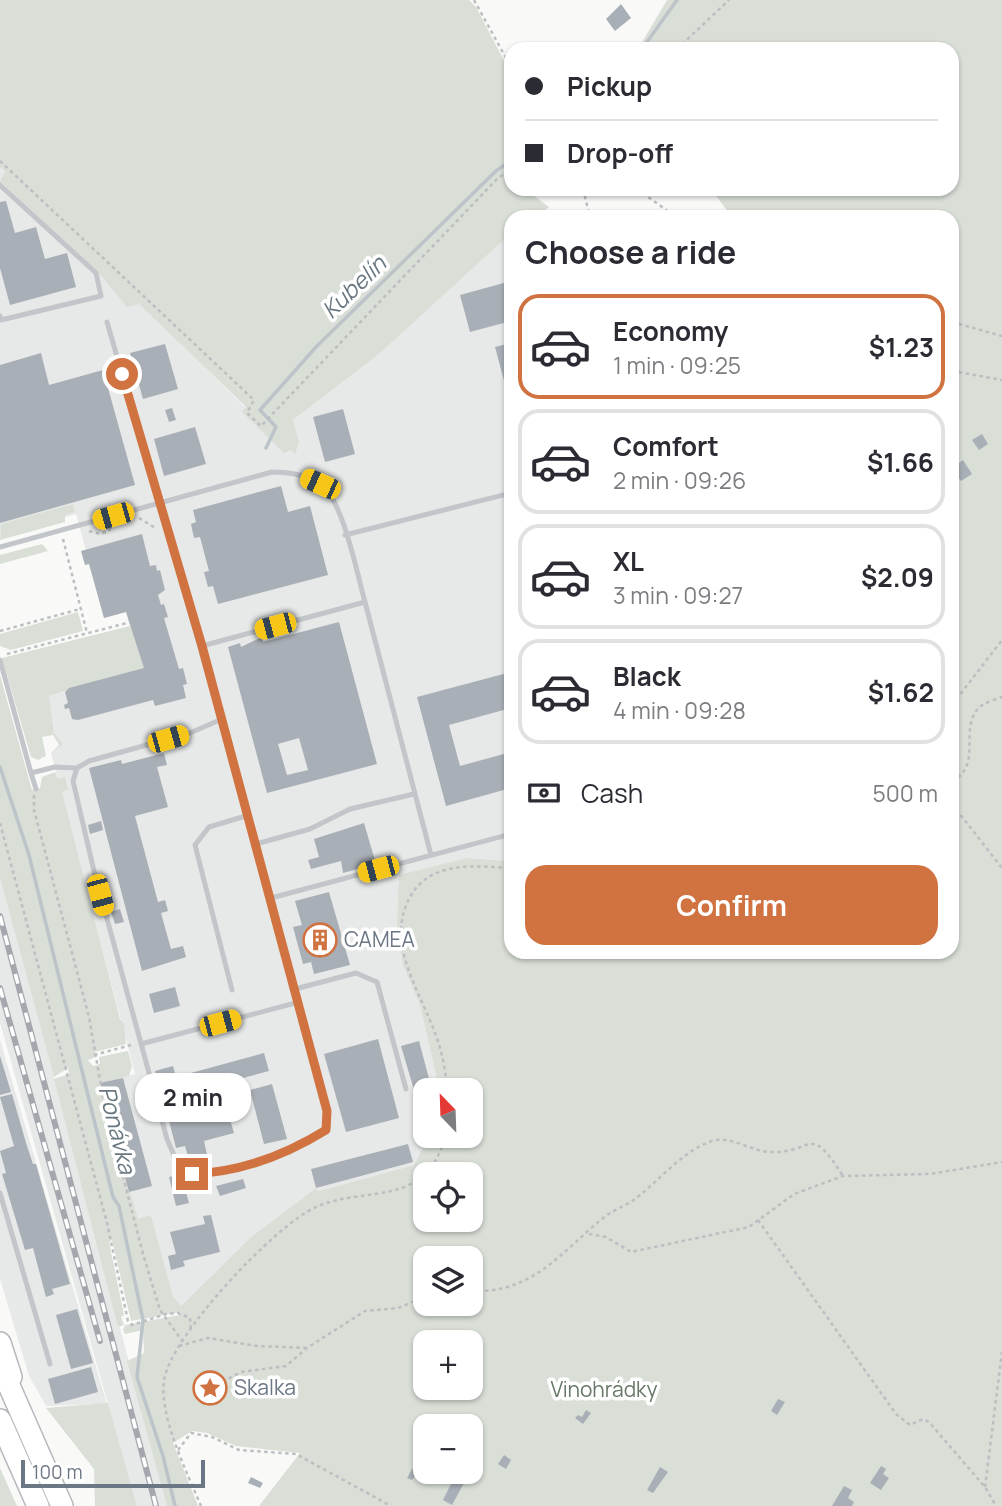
<!DOCTYPE html>
<meta charset="utf-8">
<style>
:root{--surface:#fff;--page:#f7f7f7;--text:#2b2b33;--muted:#7c7c81;--line:#e1e1e2;--accent:#d07341}
body{margin:0;font-family:Manrope,sans-serif;background:var(--page);color:var(--text);height:100vh;display:flex;flex-direction:column;font-size:26px;white-space:nowrap}
*{box-sizing:border-box;margin:0}
p{font-size:23px;color:var(--muted)}
.icon{flex:none;width:38px;height:38px;fill:none;stroke:currentColor;stroke-width:2;stroke-linecap:round;stroke-linejoin:round}
.map{position:relative;flex:1;overflow:hidden}
.sheet{position:absolute;left:504px;top:210px;width:455px;height:749px;display:flex;flex-direction:column;background:var(--surface);border-radius:21px;box-shadow:0 2px 5px #0004}
.sheet>*{flex:none}
.top-card{position:absolute;left:504px;top:42px;width:455px;height:154px;border-radius:21px;box-shadow:0 2px 5px #0004;display:grid;align-content:center;height:154px;padding:0 21px;background:var(--surface)}
.needle{width:46px;rotate:337deg}
.controls{position:absolute;left:413px;top:1078px;display:grid;gap:14px}
.controls a{display:grid;place-items:center;width:70px;height:70px;border-radius:14px;background:var(--surface);box-shadow:0 2px 5px #0004;font-size:35px}
.scale{position:absolute;left:21px;bottom:18px;width:184px;box-sizing:border-box;padding-left:7px;border:4px solid #6c7785;border-top:0;font-size:19px;line-height:24px;white-space:nowrap;color:#6c7785;-webkit-text-stroke:5px #fff;paint-order:stroke}
.end{position:absolute;width:32px;height:32px;margin:-16px;border:9px solid #d07341;background:#fff;box-shadow:0 0 0 4px #fff}
.from{border-radius:50%}
.bubble{position:absolute;height:49px;border-radius:21px;background:var(--surface);box-shadow:0 2px 5px #0004;font-size:23px;font-weight:700;line-height:49px;text-align:center}
.car{position:absolute;width:21px;height:42px;margin:-21px -10px;border-radius:9px;box-shadow:0 0 5px 2px #0007;background:linear-gradient(#f5c518 24%,#345 0 40%,#f5c518 0 76%,#345 0 86%,#f5c518 0)}
.top-card b{display:flex;align-items:center;gap:24px;height:66px;font-size:26px}
.top-card b+b{border-top:2px solid var(--line)}
.top-card i{width:18px;height:18px;background:var(--text)}
ul{padding:0;list-style:none}
li{display:flex;align-items:center;gap:21px;height:105px;margin:0 14px 10px;padding:0 7px;border:4px solid var(--line);border-radius:21px}
li div{flex:1}
li b{display:block;font-size:26px}
li em{font-style:normal;font-weight:700}
li.selected{border-color:var(--accent)}
li>.icon{width:63px;height:63px;stroke-width:1.5}
h2{padding:0 21px;font-size:32px;line-height:84px}
.pay{display:flex;align-items:center;gap:18px;height:77px;padding:0 21px;font-size:26px}
.pay p{margin-inline-start:auto}
.button{display:flex;gap:14px;margin-top:auto;padding:14px 21px}
.button a{flex:1;height:80px;border-radius:21px;background:var(--accent);color:#fff;font-size:28px;font-weight:700;line-height:80px;text-align:center}
.map>svg:first-child{display:block}
</style>
<div class="map">
<svg width="1002" height="1506" viewBox="0 0 1002 1506">
<rect width="100%" height="100%" fill="#f9faf8"/>
<path fill="#e7e9e8" d="M0,167L246,408L243,412L293,420L378,355L505,239H511V861L467,858L397,928L403,966L420,1005L438,1084L436,1090H425V1136H429L414,1165L319,1191L315,1190L251,1237L181,1306L173,1296L151,1215L138,1220L101,1084L135,1074L51,753L62,744L54,733L48,696L69,691L130,628L126,612L104,618L76,514L5,535L0,533Z
M0,877L45,1043L167,1506H137L0,1023Z
M0,1040L107,1404L46,1406L29,1376L0,1279Z"/>
<path fill="#d9ded7" fill-rule="evenodd" d="M0,0H469L476,7L511,74V167L504,172L511,178V189H525L549,207L542,213H531L532,217H511V239H505L378,355L293,420L299,442L295,454L291,450L284,453L242,412L246,407L139,304L127,307L97,271L0,181L5,172L0,167Z
M667,0H1002V1506H259L300,1453L236,1446L207,1433L192,1431L173,1443L198,1506H167L127,1361L144,1353L143,1330L125,1334L123,1330L125,1325L180,1315L181,1312L131,1321L112,1240L109,1242L124,1315L121,1317L124,1325L118,1327L54,1079L69,1074L68,1068L54,1077L0,878V675L32,790L40,788L42,777L55,772L58,779L65,777L68,789L62,792L120,1019L124,1023L126,1044L95,1052L96,1057L88,1060L93,1066L100,1064L99,1057L128,1051L132,1066L129,1076L100,1084L138,1219L151,1215L173,1296L181,1306L251,1237L315,1189L319,1191L414,1165L429,1136H471V1090H436L438,1084L420,1005L403,966L397,928L399,875L467,858L511,861V952H952V217H732L711,189H952V49H638ZM425,1174H471V1220H425ZM425,1258H471V1304H425ZM425,1342H471V1388H425ZM425,1426H471V1472H425Z
M73,504L75,512L65,515V522L0,540L1,524Z
M42,544L48,551L0,564V555Z
M78,612L83,631L11,650L0,646V634Z
M130,626L133,627L144,668L49,696L54,733L63,744L51,753L59,745L53,735L42,737L46,756L38,760L31,757L2,658Z
M108,1403L137,1506H95L94,1469L46,1408Z
M0,1468L17,1506H0Z"/>
<g fill="none" stroke-linecap="round" stroke-linejoin="round">
<path stroke="#bcc4c9" stroke-width="3.5" d="M642,49L677,0
M266,448L276,427L260,410L317,346L497,170L511,161
M0,767L29,855L113,1197L119,1206L143,1320L137,1377L163,1456L175,1506"/>
</g>
<path fill="#a9afb6" fill-rule="evenodd" d="M621,4L631,18L615,31L606,19Z
M6,201L15,233L36,227L45,259L67,253L76,287L10,305L0,268V202Z
M511,281V321L470,332L460,295Z
M511,343V403H510L495,347Z
M165,344L178,389L143,399L130,353Z
M41,353L49,385L103,370L135,485L0,523V365Z
M172,408L176,420L169,422L165,410Z
M343,409L355,454L325,462L313,417Z
M195,427L206,464L164,476L154,439Z
M982,434L988,444L979,450L972,440Z
M963,460L972,474L961,481L952,468Z
M281,486L288,512L310,506L328,575L218,604L213,586L208,587L204,572L209,571L200,537L194,538L191,524L196,522L193,510Z
M142,534L150,566L156,565L157,571L160,570L165,590L158,595L161,605L164,604L168,617L164,618L179,669L183,668L187,684L183,685L186,698L155,706L153,700L78,720L72,719L69,708L65,709L64,705L68,703L65,692L69,688L144,668L126,612L104,618L89,564L85,565L81,551Z
M339,622L377,764L267,793L228,647L240,643L241,647L262,637L263,642ZM299,738L308,770L287,775L278,744Z
M511,672V708L449,725L460,766L511,752V788L446,806L417,697Z
M164,753L167,765L157,767L168,807L135,816L158,902L165,900L168,911L161,913L171,949L183,946L186,957L142,971L89,768L121,760L122,764Z
M101,821L103,830L90,834L88,825Z
M364,823L376,864L343,873L341,861L311,869L308,860L319,857L314,839Z
M329,892L350,965L314,974L311,962L303,964L293,927L302,925L295,901Z
M120,909L124,922L115,924L111,912Z
M175,987L180,1006L154,1013L149,994Z
M378,1039L399,1118L346,1132L324,1054Z
M419,1041L431,1086L414,1090L401,1046Z
M264,1053L269,1071L162,1100L155,1071L173,1066L176,1077Z
M0,1056L11,1092L0,1095Z
M123,1078L152,1186L129,1192L100,1083Z
M272,1084L287,1139L264,1144L250,1090Z
M12,1094L26,1143L33,1164H36L70,1284L52,1289L54,1294L46,1297L33,1248L25,1250L2,1174L6,1173L0,1151L14,1146L0,1097Z
M226,1106L234,1133L204,1141L207,1155L190,1164L185,1146L176,1148L169,1121Z
M408,1144L413,1162L316,1188L311,1169Z
M181,1174L189,1203L176,1206L169,1177Z
M243,1179L246,1188L220,1196L216,1186Z
M211,1215L220,1252L183,1261L185,1266L171,1270L168,1256L176,1254L170,1232L205,1224L203,1216Z
M77,1309L93,1363L71,1369L56,1315Z
M91,1367L98,1392L55,1404L48,1379Z
M778,1399L785,1402L777,1415L771,1411Z
M586,1410L591,1413L583,1424L575,1418L578,1415L582,1417Z
M504,1455L511,1460L506,1469L498,1464Z
M415,1464L421,1467L412,1480L407,1478Z
M881,1466L886,1469L883,1474L889,1478L881,1490L870,1483Z
M660,1467L668,1472L653,1493L647,1490Z
M251,1477L263,1483L260,1488L248,1483Z
M454,1478L464,1483L452,1505L443,1500Z
M844,1486L852,1490L848,1498L854,1502L852,1506H832Z"/>
<g fill="none" stroke-linecap="round" stroke-linejoin="round">
<defs>
<path id="highway" d="M0,1343L11,1377
M0,1365L62,1506
M0,1420L38,1506"/>
</defs>
<use href="#highway" stroke="#b5b8bc" stroke-width="24"/>
<path stroke="#bcbec1" stroke-width="2.5" stroke-dasharray="3.5 3.5" stroke-linecap="butt" d="M474,0L511,67
M621,49L622,43
M677,49L729,0
M0,161L254,400L247,413L261,426L496,180L511,169
M583,189L590,217
M637,189L676,217
M952,322L1002,336
M952,371L1002,380
M139,518L157,529
M89,531L100,534L109,531L112,525
M63,539L87,633
M0,631L80,609
M7,654L127,623
M952,705L1002,640
M952,781C984,766 957,725 981,706C987,702 996,699 1002,697
M34,795V810L89,1017L104,1103L143,1254L160,1310L183,1342
M952,804L1002,868
M0,823L107,1223L128,1321L132,1325L166,1314L178,1313L190,1318L191,1331
M94,1055L131,1045
M447,1090C446,1072 442,1050 435,1033C419,989 385,943 410,897C431,860 474,866 511,868
M758,1220L896,1414L910,1425L923,1419L929,1422L985,1487L996,1506
M589,1234L606,1237L631,1252L749,1227L794,1194L843,1176L930,1174L1002,1162
M471,1291C535,1294 563,1249 607,1215C616,1209 627,1205 635,1199C659,1181 682,1151 712,1141C730,1135 751,1151 769,1152C815,1154 808,1121 843,1176
M179,1346L208,1338L257,1346L307,1348
M210,1388L241,1372L286,1366L307,1348L365,1311L398,1308L425,1297
M178,1450L191,1433L212,1437L239,1450L296,1454L391,1506
M985,1487L1002,1352
M201,1506C187,1472 159,1417 164,1380C171,1336 275,1225 316,1207C366,1185 427,1209 445,1136"/>
<path stroke="#c2c5c9" stroke-width="5" d="M0,185L96,273L101,296L1,320L0,316
M107,322C183,584 257,847 327,1111L326,1130C284,1156 241,1172 192,1174L176,1160L167,1139L94,871L73,781L77,768L89,761L190,733L222,719
M345,535L511,493
M0,547L272,472C289,472 304,474 319,483C343,498 357,574 365,602L202,646
M365,602L431,855
M0,660L31,773L55,767L77,768
M31,773L36,789
M256,844L310,829L350,809L414,794
M271,898L511,834
M295,989L356,973L377,982L406,1089
M232,990L195,845L209,827L249,815
M141,1044L299,1002
M0,1193L50,1364"/>
<use href="#highway" stroke="#fff" stroke-width="21"/>
<defs>
<path id="rail" d="M0,916L156,1506
M0,988L100,1341"/>
</defs>
<use href="#rail" stroke="#a4a8ae" stroke-width="6"/>
<use href="#rail" stroke="#fff" stroke-width="3.5" stroke-dasharray="10" stroke-linecap="butt"/>
</g>
<g fill="none" stroke-linecap="round" stroke-linejoin="round">
<path stroke="#d07341" stroke-width="9" d="M122,374L202,646L327,1111L326,1130C284,1156 241,1172 192,1174"/>
</g>
<defs>
<symbol id="building-ring" viewBox="-11 -11 22 22"><circle r="9.5" fill="#fff" stroke="#d07341" stroke-width="1.5"/><path d="M-4-6H4V6H1V3H-1V6H-4ZM-2.5-4.3h1.7v1.8h-1.7ZM.8-4.3h1.7v1.8H.8ZM-2.5-1h1.7V.8h-1.7ZM.8-1h1.7V.8H.8Z" fill="#d07341"/></symbol>
<symbol id="sight-ring" viewBox="-11 -11 22 22"><circle r="9.5" fill="#fff" stroke="#d07341" stroke-width="1.5"/><path d="M0-6L1.8-2.2L6-1.7L2.9 1.2L3.7 5.4L0 3.3L-3.7 5.4L-2.9 1.2L-6-1.7L-1.8-2.2Z" fill="#d07341"/></symbol>
</defs>
<g fill-rule="evenodd">
<use href="#building-ring" x="301" y="921" width="38" height="38"/>
<use href="#sight-ring" x="191" y="1369" width="38" height="38"/>
</g>
<g text-anchor="middle" stroke-width="7" stroke-linejoin="round" paint-order="stroke">
<g font-size="21" fill="#6c7785" stroke="#fff" text-anchor="start">
<text x="344" y="947">CAMEA</text>
<text x="234" y="1395">Skalka</text>
</g>
<g font-size="21" fill="#677866" stroke="#fff">
<text x="604" y="1397">Vinohrádky</text>
</g>
<g font-size="23" font-style="italic" fill="#687780" stroke="#fff">
<text transform="translate(354 287) rotate(-44)" y="8">Kubelín</text>
<text transform="translate(117 1130) rotate(76)" y="8">Ponávka</text>
</g>
</g>
</svg>
<div class="controls">
<a><svg class="needle" viewBox="-14 -14 28 28"><path d="M0-13l5 13h-10z" fill="#e53935"/><path d="M0 13l5-13h-10z" fill="#7c7c81"/></svg></a>
<a><svg class="icon" aria-label="locate" viewBox="0 0 24 24"><circle cx="12" cy="12" r="6"/><path d="M12 2v4M12 18v4M2 12h4M18 12h4"/></svg></a>
<a><svg class="icon" aria-label="layers" viewBox="0 0 24 24"><path d="M12 4l9 5-9 5-9-5zM3 14l9 5 9-5"/></svg></a>
<a>+</a>
<a>−</a>
</div>
<div class="scale">100 m</div>
<i class="end from" style="left:122px;top:374px"></i>
<i class="end" style="left:192px;top:1174px"></i>
<div class="bubble" style="left:135px;top:1073px;width:116px">2 min</div>
<i class="car" style="left:320px;top:484px;rotate:294deg"></i>
<i class="car" style="left:113px;top:516px;rotate:254deg"></i>
<i class="car" style="left:275px;top:626px;rotate:255deg"></i>
<i class="car" style="left:168px;top:739px;rotate:74deg"></i>
<i class="car" style="left:378px;top:869px;rotate:255deg"></i>
<i class="car" style="left:100px;top:895px;rotate:165deg"></i>
<i class="car" style="left:220px;top:1023px;rotate:75deg"></i>
<div class="top-card">
<b><i class="from"></i>Pickup</b>
<b><i></i>Drop-off</b>
</div>
<section class="sheet">
<h2>Choose a ride</h2>
<ul>
<li class="selected"><svg class="icon" aria-label="car" viewBox="0 0 24 24"><path d="M5 17H2v-5l4-1 3-4h7l3 4 3 1v5h-3M9 17h6M6 11h13"/><circle cx="7" cy="17" r="2"/><circle cx="17" cy="17" r="2"/></svg><div><b>Economy</b><p>1 min · 09:25</p></div><em>$1.23</em></li>
<li><svg class="icon" aria-label="car" viewBox="0 0 24 24"><path d="M5 17H2v-5l4-1 3-4h7l3 4 3 1v5h-3M9 17h6M6 11h13"/><circle cx="7" cy="17" r="2"/><circle cx="17" cy="17" r="2"/></svg><div><b>Comfort</b><p>2 min · 09:26</p></div><em>$1.66</em></li>
<li><svg class="icon" aria-label="car" viewBox="0 0 24 24"><path d="M5 17H2v-5l4-1 3-4h7l3 4 3 1v5h-3M9 17h6M6 11h13"/><circle cx="7" cy="17" r="2"/><circle cx="17" cy="17" r="2"/></svg><div><b>XL</b><p>3 min · 09:27</p></div><em>$2.09</em></li>
<li><svg class="icon" aria-label="car" viewBox="0 0 24 24"><path d="M5 17H2v-5l4-1 3-4h7l3 4 3 1v5h-3M9 17h6M6 11h13"/><circle cx="7" cy="17" r="2"/><circle cx="17" cy="17" r="2"/></svg><div><b>Black</b><p>4 min · 09:28</p></div><em>$1.62</em></li>
</ul>
<div class="pay"><svg class="icon" aria-label="cash" viewBox="0 0 24 24"><path d="M3 7h18v10H3z"/><circle cx="12" cy="12" r="2"/></svg>Cash<p>500 m</p></div>
<div class="button"><a>Confirm</a></div>
</section>
</div>
